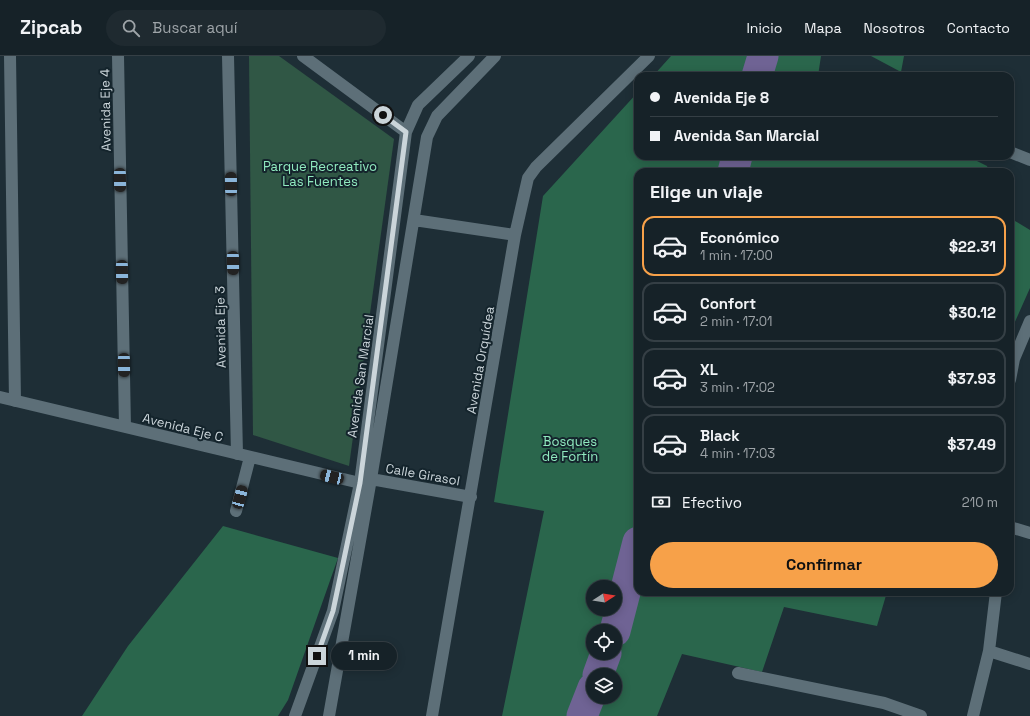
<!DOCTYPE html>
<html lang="es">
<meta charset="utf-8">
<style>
:root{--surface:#162228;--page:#1f2a30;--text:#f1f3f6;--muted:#9ea4a8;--line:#353f45;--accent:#f7a149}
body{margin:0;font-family:"Space Grotesk",sans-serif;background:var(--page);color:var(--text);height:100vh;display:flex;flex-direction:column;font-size:15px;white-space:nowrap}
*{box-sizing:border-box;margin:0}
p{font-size:13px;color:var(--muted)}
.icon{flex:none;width:22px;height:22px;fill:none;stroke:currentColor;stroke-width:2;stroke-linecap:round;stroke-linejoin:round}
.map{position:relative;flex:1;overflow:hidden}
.sheet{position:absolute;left:634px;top:112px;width:380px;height:428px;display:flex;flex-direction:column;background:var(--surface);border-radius:12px;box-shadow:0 2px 10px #0003,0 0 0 1px var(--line)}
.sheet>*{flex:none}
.banner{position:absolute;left:634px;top:16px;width:380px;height:88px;border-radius:12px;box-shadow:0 2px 10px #0003,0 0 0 1px var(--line);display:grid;align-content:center;height:88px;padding:0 16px;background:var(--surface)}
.needle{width:26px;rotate:78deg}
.tools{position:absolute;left:586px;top:524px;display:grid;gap:8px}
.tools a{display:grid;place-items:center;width:36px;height:36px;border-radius:50%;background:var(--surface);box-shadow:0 2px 10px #0003,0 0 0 1px var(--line);font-size:20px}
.end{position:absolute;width:18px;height:18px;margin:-9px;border:5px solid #cbd5da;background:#111;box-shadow:0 0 0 2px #111}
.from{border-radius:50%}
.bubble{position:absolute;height:28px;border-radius:14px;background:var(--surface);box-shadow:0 2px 10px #0003,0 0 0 1px var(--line);font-size:13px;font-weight:700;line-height:28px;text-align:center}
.car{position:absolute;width:12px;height:24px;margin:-12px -6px;border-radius:5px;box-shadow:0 0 3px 1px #0007;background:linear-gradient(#222 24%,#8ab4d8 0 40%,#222 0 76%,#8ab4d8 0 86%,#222 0)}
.banner b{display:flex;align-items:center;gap:14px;height:38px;font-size:15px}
.banner b+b{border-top:1px solid var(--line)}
.banner i{width:10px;height:10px;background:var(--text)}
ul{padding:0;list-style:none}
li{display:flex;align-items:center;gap:12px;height:60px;margin:0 8px 6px;padding:0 8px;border:2px solid var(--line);border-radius:12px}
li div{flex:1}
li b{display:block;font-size:15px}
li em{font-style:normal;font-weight:700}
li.on{border-color:var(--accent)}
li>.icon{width:36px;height:36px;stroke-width:1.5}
h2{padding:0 16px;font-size:18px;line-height:48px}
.pay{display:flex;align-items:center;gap:10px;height:44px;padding:0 16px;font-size:15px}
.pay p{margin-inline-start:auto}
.cta{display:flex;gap:8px;margin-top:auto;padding:8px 16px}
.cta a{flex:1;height:46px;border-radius:24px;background:var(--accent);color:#111;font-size:16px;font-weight:700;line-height:46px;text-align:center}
header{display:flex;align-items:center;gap:24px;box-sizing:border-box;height:56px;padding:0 20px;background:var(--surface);border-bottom:1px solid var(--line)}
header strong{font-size:19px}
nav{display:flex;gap:22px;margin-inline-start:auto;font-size:14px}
.search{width:280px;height:36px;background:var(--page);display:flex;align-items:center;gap:10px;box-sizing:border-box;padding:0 14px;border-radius:22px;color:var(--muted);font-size:15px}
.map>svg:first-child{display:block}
</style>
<header>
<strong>Zipcab</strong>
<div class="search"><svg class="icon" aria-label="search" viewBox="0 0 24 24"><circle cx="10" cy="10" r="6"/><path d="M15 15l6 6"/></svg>Buscar aquí</div>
<nav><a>Inicio</a><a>Mapa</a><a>Nosotros</a><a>Contacto</a></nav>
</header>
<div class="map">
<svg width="1030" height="660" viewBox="0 0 1030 660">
<rect width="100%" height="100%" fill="#1e2e36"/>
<path fill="#305745" d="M249,0H279L394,83L349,410L253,379Z"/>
<path fill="#2a664c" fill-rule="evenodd" d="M671,0H821L818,20H653Z
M871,0H904L901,16Z
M638,36V100H967L987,110L989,116H638V536H887L877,570L784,551L762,616L682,598L657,660H502L544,455L494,446L543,140ZM593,531H615V553H593ZM593,575H615V597H593ZM593,619H615V641H593Z
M1010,162L1030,174V232L1010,277Z
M223,470L338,502L288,644L278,660H82L128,590Z"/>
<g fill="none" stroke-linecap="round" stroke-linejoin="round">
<path stroke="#6f6394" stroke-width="31" d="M757,20L763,0
M733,116L737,100
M615,575L638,486
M598,619L606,597
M582,660L593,632"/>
<path stroke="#5d6f78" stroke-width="12" d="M10,0L15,345
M118,0L125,371
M228,0L237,398
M303,0L406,76
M1010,96L1030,104
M414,164L515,179
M1010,324L1014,303L1030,265
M0,341L360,427
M371,423L471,441
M236,455L250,401
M1010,471L1030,477
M989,595L1030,608
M738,617L884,647L921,660
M295,660L333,555L360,427L406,76L418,49L469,0
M329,660L371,423L427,81L437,60L495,0
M432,660L515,179L528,122L536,111L649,0
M973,660L989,595L996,536"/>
</g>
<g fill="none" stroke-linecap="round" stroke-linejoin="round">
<path stroke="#cbd5da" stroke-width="5" d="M317,600L333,555L360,427L406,76L383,59"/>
</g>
<g text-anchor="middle" stroke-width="4" stroke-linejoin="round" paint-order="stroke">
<g font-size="13" fill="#cbd5da" stroke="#14242c">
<text transform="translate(105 54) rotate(-91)" y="5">Avenida Eje 4</text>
<text transform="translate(220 271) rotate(-91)" y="5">Avenida Eje 3</text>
<text transform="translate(480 304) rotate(-80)" y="5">Avenida Orquídea</text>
<text transform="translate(360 320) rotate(-82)" y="5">Avenida San Marcial</text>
<text transform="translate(183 371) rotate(14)" y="5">Avenida Eje C</text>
<text transform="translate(423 418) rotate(10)" y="5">Calle Girasol</text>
</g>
<g font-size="13" fill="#90eabf" stroke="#14242c">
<text x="320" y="115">Parque Recreativo<tspan x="320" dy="15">Las Fuentes</tspan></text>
<text x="570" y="390">Bosques<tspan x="570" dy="15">de Fortín</tspan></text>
</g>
</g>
</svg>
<div class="tools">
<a><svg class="needle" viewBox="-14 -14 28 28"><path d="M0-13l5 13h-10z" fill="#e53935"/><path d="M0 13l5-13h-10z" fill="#9ea4a8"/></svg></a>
<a><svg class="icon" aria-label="locate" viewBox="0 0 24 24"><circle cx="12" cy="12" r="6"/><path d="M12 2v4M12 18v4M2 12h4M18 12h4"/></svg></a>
<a><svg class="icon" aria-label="layers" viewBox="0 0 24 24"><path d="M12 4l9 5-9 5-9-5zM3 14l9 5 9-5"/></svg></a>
</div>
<i class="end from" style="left:383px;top:59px"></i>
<i class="end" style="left:317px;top:600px"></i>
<div class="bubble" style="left:331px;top:586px;width:66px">1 min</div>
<i class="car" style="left:120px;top:124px;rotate:179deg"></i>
<i class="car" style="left:231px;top:128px;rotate:359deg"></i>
<i class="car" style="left:233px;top:207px;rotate:179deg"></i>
<i class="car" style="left:122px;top:216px;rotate:179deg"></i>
<i class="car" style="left:124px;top:309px;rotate:179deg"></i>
<i class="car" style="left:332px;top:421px;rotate:283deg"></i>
<i class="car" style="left:240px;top:441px;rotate:15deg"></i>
<div class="banner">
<b><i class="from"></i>Avenida Eje 8</b>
<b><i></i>Avenida San Marcial</b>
</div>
<section class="sheet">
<h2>Elige un viaje</h2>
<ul>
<li class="on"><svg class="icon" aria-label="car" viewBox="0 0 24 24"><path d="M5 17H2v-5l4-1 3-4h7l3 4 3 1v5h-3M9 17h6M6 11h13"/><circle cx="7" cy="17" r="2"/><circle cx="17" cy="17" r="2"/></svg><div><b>Económico</b><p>1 min · 17:00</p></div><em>$22.31</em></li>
<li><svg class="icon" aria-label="car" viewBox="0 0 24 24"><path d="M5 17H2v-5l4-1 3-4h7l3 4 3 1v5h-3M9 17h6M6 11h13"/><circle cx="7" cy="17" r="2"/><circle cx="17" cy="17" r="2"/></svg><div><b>Confort</b><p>2 min · 17:01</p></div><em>$30.12</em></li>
<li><svg class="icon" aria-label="car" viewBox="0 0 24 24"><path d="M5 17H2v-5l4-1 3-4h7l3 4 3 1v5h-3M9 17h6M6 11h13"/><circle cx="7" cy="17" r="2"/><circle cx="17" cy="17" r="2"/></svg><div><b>XL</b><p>3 min · 17:02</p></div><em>$37.93</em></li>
<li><svg class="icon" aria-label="car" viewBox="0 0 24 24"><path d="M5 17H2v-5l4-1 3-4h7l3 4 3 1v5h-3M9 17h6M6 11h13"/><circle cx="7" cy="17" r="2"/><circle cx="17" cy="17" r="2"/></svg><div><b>Black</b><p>4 min · 17:03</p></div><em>$37.49</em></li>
</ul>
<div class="pay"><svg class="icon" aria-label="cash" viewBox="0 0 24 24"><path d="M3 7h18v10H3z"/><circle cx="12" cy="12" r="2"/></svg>Efectivo<p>210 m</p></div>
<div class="cta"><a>Confirmar</a></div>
</section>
</div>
